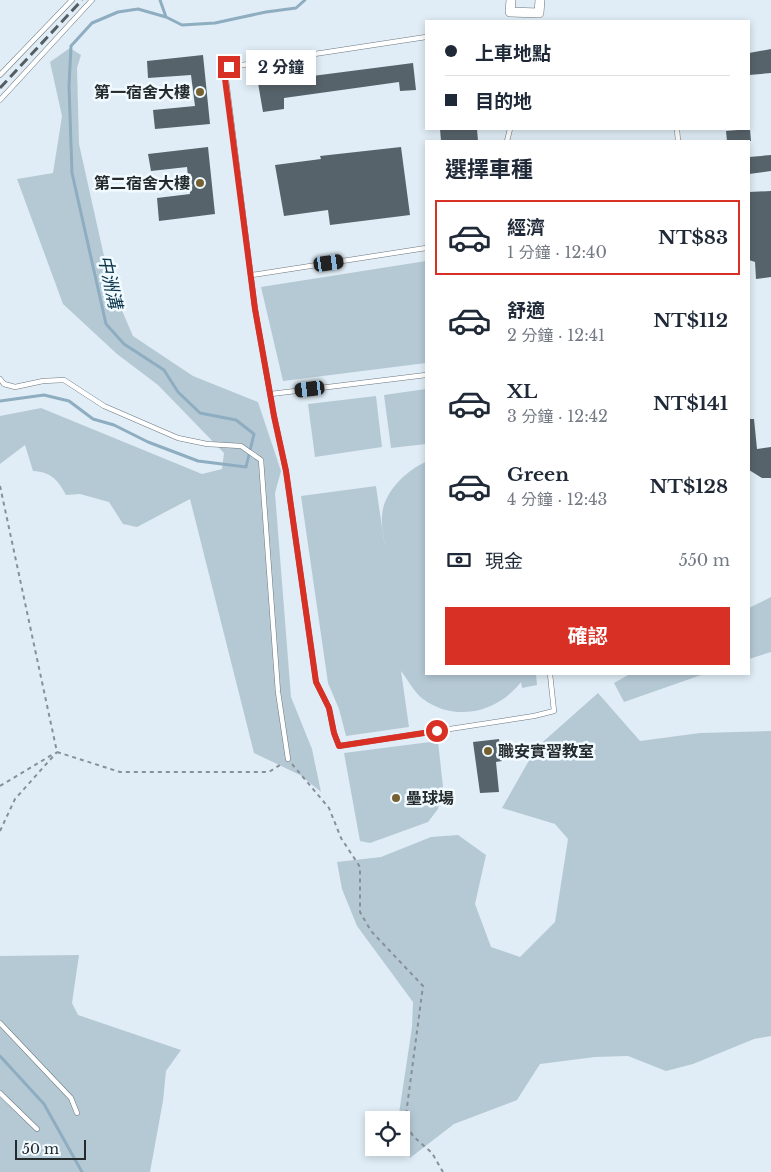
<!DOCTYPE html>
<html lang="zh-TW">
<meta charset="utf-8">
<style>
:root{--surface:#fff;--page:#f6f6f7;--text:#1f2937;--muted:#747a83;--line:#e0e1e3;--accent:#d93025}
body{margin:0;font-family:"Libre Baskerville","Noto Sans TC",serif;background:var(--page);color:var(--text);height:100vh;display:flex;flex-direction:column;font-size:19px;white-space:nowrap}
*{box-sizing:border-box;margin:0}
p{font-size:16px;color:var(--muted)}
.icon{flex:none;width:28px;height:28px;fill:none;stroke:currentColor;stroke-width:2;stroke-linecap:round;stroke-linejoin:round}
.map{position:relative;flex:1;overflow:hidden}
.panel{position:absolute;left:425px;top:140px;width:325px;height:535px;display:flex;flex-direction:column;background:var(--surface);border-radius:0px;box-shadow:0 2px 8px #0003}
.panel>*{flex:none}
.guide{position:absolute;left:425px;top:20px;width:325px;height:110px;border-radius:0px;box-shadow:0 2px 8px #0003;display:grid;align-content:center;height:110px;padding:0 20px;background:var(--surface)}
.buttons{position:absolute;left:365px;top:1111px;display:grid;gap:10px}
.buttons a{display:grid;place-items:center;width:45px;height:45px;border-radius:0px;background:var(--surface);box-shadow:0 2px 8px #0003;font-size:25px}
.scale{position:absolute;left:15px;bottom:12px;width:71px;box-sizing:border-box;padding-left:5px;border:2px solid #252a2d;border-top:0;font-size:14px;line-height:18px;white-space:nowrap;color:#252a2d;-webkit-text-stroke:4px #f1faff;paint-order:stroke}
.end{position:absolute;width:22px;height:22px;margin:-11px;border:6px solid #d93025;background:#fff;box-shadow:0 0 0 2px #fff}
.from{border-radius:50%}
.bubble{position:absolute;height:35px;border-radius:0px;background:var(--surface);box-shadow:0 2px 8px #0003;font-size:16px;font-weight:700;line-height:35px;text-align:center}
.car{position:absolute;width:15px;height:30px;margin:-15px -8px;border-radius:6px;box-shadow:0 0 4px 1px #0007;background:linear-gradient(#222 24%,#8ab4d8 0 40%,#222 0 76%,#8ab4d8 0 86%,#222 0)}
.guide b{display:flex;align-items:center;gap:18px;height:48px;font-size:19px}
.guide b+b{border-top:1px solid var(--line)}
.guide i{width:12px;height:12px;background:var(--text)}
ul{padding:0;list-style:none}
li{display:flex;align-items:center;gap:15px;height:75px;margin:0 10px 8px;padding:0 10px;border:2px solid transparent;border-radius:0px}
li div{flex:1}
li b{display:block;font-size:19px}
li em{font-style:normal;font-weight:700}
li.selected{border-color:var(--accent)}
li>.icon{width:45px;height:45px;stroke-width:1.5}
h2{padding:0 20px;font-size:22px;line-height:60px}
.pay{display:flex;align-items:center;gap:12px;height:55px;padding:0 20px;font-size:19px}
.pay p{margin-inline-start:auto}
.action{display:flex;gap:10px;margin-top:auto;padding:10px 20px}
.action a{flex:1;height:58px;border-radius:0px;background:var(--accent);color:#fff;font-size:20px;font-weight:700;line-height:58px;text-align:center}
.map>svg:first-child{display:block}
</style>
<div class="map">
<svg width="771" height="1172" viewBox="0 0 771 1172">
<rect width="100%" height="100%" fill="#e0edf6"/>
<path fill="#b5c9d5" d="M70,48L81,55L77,68L79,144L110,283L133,336L193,376L258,402L281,471L275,493L291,697L312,749L321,792L300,775L254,753L190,499L137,527L123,524L109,502L80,494L66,495C58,480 51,472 33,471L25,445L0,464V416L41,408L202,474L222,469L224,453L158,385L117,354L63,304L17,179L53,173L62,116L50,62Z
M426,261V363L283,381L261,287Z
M426,389V444L391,448L384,395Z
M376,396L382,447L315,457L308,404Z
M426,462V674H536L537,685L522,688L521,682C498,712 455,723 423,699C414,692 408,680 401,671L409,727L346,736L339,709L328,683L301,496L376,486L385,548C384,537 381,526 382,516C383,493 406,470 426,462Z
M771,597V652L749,659V608Z
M630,674H704L624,702L614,683Z
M598,693L640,741L700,733L771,731V1036L754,1039L693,1064L666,1071L628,1056L595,1057L540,1064L517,1100L454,1124L410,1158L401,1139V1120H398L412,1027L413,1002L357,926L342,889L337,862L381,857L431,837L458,835L486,855L475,904L491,947L520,957L555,922L568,839L555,824L502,808L536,748Z
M438,741L443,787L438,809L428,822L370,843L360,841L344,753Z
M79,955L72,1003L78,1015L181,1050L166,1071L163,1101L150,1172H0V956Z"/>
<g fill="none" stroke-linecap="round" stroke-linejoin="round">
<path stroke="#8eadc0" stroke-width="3" d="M160,0L166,17
M0,401L44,395L69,401L93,419L114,425L148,442L198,461L246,467L254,434L236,420L200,413L178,392L164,370L124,344L106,324L72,173L69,86L71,46L92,23L118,12L138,9L166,17L182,25L215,23L266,12L296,8L305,0
M0,1056L44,1104L82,1172"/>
</g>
<path fill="#57636a" d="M771,49V73L749,75V53Z
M203,55L210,124L155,129L153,110L195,106L191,75L148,78L147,61Z
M413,63L416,90L400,91L399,82L284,98V109L263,112L258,83Z
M440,129H477L478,141H441Z
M750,129L751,141H727L726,131Z
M208,147L215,214L159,221L157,198L190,194L187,167L151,171L148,154Z
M401,147L410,215L330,225L328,210L284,216L275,165L321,159L320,156Z
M771,155V171L749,174V157Z
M771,191V277L756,279L755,262L749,260V192Z
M749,419H754L757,449L771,447V478H762L749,470Z
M499,739L502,761L496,762L499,792L480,793L473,742Z"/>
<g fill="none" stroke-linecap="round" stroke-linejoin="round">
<defs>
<path id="lane" d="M426,37L229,67L225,71L255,309L274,416L286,471L316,682L329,708L334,733L339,746L534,716L554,711L550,674
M0,75L72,0
M0,100L92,0
M677,129L678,141
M507,141L510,129
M252,275L426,248
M0,379L4,384L15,387L43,381L64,380L104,406L178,438L207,444L241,446L261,460L278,692L288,759
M271,394L426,375
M0,1023L71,1098L77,1113
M0,1093L37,1129"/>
<path id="street" d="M511,0L510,12L539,13L540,0"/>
</defs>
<use href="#lane" stroke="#6b777f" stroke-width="5.5"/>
<use href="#street" stroke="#6b777f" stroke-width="10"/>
<path stroke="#879096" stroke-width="2" stroke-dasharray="4 4" stroke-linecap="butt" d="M0,486L57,752L120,772H269L283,763
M292,764L329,808L341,838L360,867V912L371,931L423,986L405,1122L413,1136L432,1153L443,1172
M0,786L55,753
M0,831L15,799L57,752"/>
<use href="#lane" stroke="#fff" stroke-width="4.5"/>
<use href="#street" stroke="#fff" stroke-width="9"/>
<path stroke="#555d61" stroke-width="3" stroke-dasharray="10 5" stroke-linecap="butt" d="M0,88L82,0"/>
</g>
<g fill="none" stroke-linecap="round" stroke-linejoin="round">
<path stroke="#d93025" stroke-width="6" d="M229,67L224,71L255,309L274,416L286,471L316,682L329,708L334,733L339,746L437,731"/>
</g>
<g fill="#776030" stroke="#f1faff" stroke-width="2">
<circle cx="200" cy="92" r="5"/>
<circle cx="200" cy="183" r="5"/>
<circle cx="488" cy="751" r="5"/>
<circle cx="396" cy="798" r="5"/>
</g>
<g text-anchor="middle" stroke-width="5" stroke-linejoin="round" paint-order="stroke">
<g font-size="16" font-weight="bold" fill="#252a2d" stroke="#f1faff" text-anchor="end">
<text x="190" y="98">第一宿舍大樓</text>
<text x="190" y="189">第二宿舍大樓</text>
<text x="498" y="757" text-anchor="start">職安實習教室</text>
<text x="406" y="804" text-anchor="start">壘球場</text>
</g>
<g font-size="18" font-style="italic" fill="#0a364a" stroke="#f1faff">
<text transform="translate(110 282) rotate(78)" y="6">中洲溝</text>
</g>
</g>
</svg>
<div class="buttons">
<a><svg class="icon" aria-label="locate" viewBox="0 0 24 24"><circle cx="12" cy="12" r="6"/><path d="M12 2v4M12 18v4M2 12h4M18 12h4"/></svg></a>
</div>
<div class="scale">50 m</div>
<i class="end from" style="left:437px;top:731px"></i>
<i class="end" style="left:229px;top:67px"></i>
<div class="bubble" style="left:246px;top:50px;width:70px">2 分鐘</div>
<i class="car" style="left:329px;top:263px;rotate:82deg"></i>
<i class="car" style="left:310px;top:389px;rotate:263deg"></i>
<div class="guide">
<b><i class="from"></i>上車地點</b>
<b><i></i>目的地</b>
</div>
<section class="panel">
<h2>選擇車種</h2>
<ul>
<li class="selected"><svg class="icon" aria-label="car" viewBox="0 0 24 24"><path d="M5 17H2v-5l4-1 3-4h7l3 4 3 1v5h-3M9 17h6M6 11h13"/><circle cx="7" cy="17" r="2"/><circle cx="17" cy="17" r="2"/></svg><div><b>經濟</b><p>1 分鐘 · 12:40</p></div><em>NT$83</em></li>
<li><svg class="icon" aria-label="car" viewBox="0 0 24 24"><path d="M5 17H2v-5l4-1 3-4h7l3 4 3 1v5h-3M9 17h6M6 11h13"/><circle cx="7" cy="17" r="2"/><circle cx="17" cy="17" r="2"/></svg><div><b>舒適</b><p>2 分鐘 · 12:41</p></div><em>NT$112</em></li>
<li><svg class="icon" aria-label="car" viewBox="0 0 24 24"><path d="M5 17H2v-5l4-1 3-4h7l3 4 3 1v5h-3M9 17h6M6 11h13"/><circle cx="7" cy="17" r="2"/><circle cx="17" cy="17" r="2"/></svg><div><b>XL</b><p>3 分鐘 · 12:42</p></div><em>NT$141</em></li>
<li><svg class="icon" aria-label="car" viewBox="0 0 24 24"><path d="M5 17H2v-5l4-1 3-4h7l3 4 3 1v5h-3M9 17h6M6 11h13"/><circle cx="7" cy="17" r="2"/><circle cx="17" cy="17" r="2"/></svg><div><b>Green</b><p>4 分鐘 · 12:43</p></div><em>NT$128</em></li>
</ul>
<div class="pay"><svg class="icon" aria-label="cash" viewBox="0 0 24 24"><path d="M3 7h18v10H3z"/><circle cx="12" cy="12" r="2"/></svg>現金<p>550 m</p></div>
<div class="action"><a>確認</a></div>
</section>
</div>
